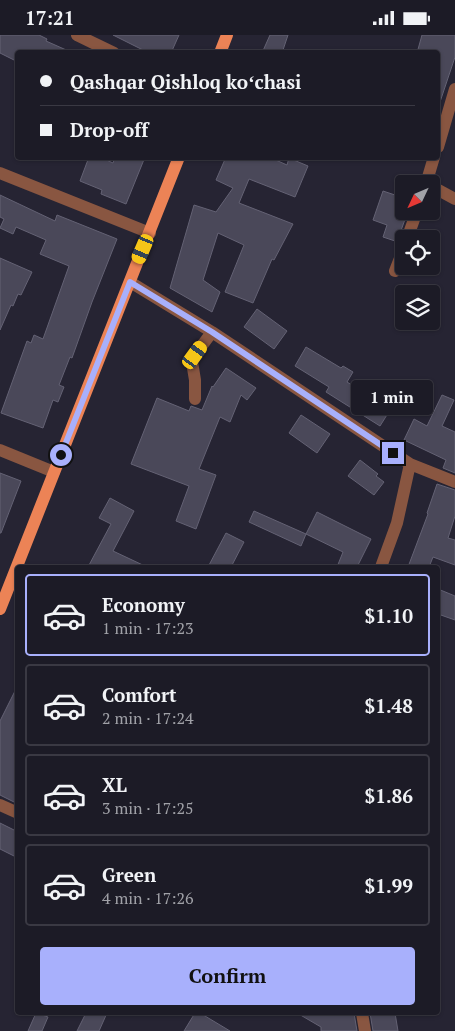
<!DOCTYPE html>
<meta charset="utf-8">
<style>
:root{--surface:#1c1b26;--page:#25242e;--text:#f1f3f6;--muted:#a0a1a7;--line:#3a3943;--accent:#a8b0fc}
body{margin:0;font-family:"PT Serif",serif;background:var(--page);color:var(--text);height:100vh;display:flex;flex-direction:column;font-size:19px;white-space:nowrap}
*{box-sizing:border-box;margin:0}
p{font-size:16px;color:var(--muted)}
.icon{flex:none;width:28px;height:28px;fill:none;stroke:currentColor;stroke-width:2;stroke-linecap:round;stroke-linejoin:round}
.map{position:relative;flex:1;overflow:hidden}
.drawer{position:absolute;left:15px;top:530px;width:425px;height:450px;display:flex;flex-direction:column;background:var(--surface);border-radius:5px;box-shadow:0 1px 4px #0004,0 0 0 1px var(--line)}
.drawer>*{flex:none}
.banner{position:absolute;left:15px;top:15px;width:425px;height:110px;border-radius:5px;box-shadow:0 1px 4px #0004,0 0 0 1px var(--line);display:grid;align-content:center;height:110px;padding:0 25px;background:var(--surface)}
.needle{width:32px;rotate:226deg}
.buttons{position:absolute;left:395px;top:140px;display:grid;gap:10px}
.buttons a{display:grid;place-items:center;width:45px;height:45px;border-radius:5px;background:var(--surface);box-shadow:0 1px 4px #0004,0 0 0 1px var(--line);font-size:25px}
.end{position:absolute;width:22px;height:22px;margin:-11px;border:6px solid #a8b0fc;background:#111;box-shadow:0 0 0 2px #111}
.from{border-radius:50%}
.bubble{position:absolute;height:35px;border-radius:5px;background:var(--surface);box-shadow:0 1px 4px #0004,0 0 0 1px var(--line);font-size:16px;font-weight:800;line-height:35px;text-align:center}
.car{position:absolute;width:15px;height:30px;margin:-15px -8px;border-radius:6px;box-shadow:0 0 4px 1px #0007;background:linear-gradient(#f5c518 24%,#345 0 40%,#f5c518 0 76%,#345 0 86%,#f5c518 0)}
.banner b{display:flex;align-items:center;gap:18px;height:48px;font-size:19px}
.banner b+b{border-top:1px solid var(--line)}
.banner i{width:12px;height:12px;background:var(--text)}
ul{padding:9px 0 0;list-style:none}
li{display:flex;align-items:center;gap:15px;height:82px;margin:0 10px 8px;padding:0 15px;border:2px solid var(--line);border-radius:5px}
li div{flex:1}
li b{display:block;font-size:19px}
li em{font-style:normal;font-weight:800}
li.active{border-color:var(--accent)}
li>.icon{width:45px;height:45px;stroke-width:1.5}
.button{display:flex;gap:10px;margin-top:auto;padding:10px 25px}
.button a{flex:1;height:58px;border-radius:5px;background:var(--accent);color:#111;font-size:20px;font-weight:800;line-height:58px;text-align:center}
.status{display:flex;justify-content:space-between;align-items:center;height:35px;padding:0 25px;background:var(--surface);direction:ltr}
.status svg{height:14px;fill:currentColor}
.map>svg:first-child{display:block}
</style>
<div class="status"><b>17:21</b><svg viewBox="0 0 49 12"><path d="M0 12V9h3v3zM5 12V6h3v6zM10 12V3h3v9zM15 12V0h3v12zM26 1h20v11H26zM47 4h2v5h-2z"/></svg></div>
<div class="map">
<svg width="455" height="996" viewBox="0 0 455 996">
<rect width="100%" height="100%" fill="#262433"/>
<path fill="#4a4859" stroke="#646274" d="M0,0H39L47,4L46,6L73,18H18V27L0,18Z
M113,0H179L171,18H149Z
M270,0H288L282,18H262Z
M422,0H455V22L440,67H438V18H417Z
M89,122H100L113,128L115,122H145L126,169L101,159L102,155L80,146Z
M226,122H269L287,130L289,123L308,131L295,162L249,144L239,168L293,189L274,225L272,224L253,268L225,257L244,210L218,198L203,245L220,257L212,277L170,253L194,170L216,177L233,153L216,145Z
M383,156L401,162L398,172L404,174V176H408L399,201L398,207L383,202L387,190L373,185Z
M0,160L55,186L57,180L117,204L92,267L72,323L70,322L59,350L64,352L58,367L53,365L43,393L1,378L27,306L31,308L34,300L43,304L69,231L40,219L46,205L16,192L13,199L0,193L4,184L0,182Z
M0,223L32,237L21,260L18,259L13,271L11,270L0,295Z
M257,274L287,296L274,314L244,292Z
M306,312L341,333L343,331L353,337L347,347L371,362L375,355L395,367L380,391L326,357L329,352L295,331Z
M226,333L256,353L247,365L241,360L230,387L220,382L199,434L216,440L196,494L176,486L189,451L131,429L157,363L189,376L191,371L202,375L212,351L213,352Z
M442,360L454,365L442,391L455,397V438L443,433L446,425L404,405L414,384L427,391Z
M301,380L330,399L317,418L289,398Z
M360,425L378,439L376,441L384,447L374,460L348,441Z
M0,438L21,446L1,498H0Z
M437,449L455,455V481L448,503L455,505V530L433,522L429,532H408L428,479L427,478Z
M110,463L134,476L113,516L147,532H88L111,489L99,483Z
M254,476L306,499L301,511L249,487Z
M317,477L371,504L357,532H337L343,517L306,499Z
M226,498L244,507L231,532H208Z
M438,554L455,561V585L438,579Z
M18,650V769L0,760V686Z
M0,788L18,797V823L0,814Z
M36,978L48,982L42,996H28Z
M86,978H107L99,996H77Z
M195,978H200L230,996H184Z
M297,978H354L357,996H321V992Z
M370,978H395L398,996H373Z"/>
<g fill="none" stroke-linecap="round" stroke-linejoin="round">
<path stroke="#895641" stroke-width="12" d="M77,0L114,18
M438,112L455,54
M0,138L150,198
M426,149L434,122
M431,151L455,164
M407,204L417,176
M395,236L404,213
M130,247L212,297L410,429L455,447
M195,364V345L192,327L195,320L212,297
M0,415L54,437
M381,532L397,488L410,429
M0,770L18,778
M362,978L365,996"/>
<path stroke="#ec8356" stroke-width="12" d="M220,18L227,0
M0,574L179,122"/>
</g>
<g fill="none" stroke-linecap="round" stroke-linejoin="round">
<path stroke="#a8b0fc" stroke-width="6" d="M61,420L130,247L212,297L393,418"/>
</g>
</svg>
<div class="buttons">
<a><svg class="needle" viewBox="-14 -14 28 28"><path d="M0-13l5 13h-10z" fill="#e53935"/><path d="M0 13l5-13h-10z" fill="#a0a1a7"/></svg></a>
<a><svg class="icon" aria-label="locate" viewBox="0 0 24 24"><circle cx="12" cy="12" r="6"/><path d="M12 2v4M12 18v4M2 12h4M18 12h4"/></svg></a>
<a><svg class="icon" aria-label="layers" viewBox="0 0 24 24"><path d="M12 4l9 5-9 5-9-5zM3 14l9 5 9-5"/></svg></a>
</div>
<i class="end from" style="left:61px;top:420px"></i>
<i class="end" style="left:393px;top:418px"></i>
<div class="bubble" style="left:351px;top:345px;width:82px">1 min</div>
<i class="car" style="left:143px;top:214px;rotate:203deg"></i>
<i class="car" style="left:195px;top:320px;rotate:36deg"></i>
<div class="banner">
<b><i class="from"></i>Qashqar Qishloq koʻchasi</b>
<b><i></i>Drop-off</b>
</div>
<section class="drawer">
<ul>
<li class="active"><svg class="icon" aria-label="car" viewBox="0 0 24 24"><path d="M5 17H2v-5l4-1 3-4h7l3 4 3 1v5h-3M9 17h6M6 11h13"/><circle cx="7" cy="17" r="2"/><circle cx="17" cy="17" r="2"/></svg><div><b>Economy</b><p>1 min · 17:23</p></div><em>$1.10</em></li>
<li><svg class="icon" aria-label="car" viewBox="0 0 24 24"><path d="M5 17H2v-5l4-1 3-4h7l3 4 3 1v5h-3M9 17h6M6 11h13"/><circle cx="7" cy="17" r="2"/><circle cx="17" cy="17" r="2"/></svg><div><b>Comfort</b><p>2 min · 17:24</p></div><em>$1.48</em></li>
<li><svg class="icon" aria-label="car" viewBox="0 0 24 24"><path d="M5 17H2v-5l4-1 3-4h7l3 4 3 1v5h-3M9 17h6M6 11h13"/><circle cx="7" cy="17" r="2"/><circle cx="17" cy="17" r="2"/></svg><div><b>XL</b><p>3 min · 17:25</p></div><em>$1.86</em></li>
<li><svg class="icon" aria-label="car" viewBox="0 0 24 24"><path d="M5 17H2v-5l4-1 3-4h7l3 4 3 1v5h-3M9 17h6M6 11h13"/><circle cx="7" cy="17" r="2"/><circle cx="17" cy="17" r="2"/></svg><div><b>Green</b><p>4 min · 17:26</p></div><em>$1.99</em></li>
</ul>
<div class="button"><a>Confirm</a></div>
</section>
</div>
